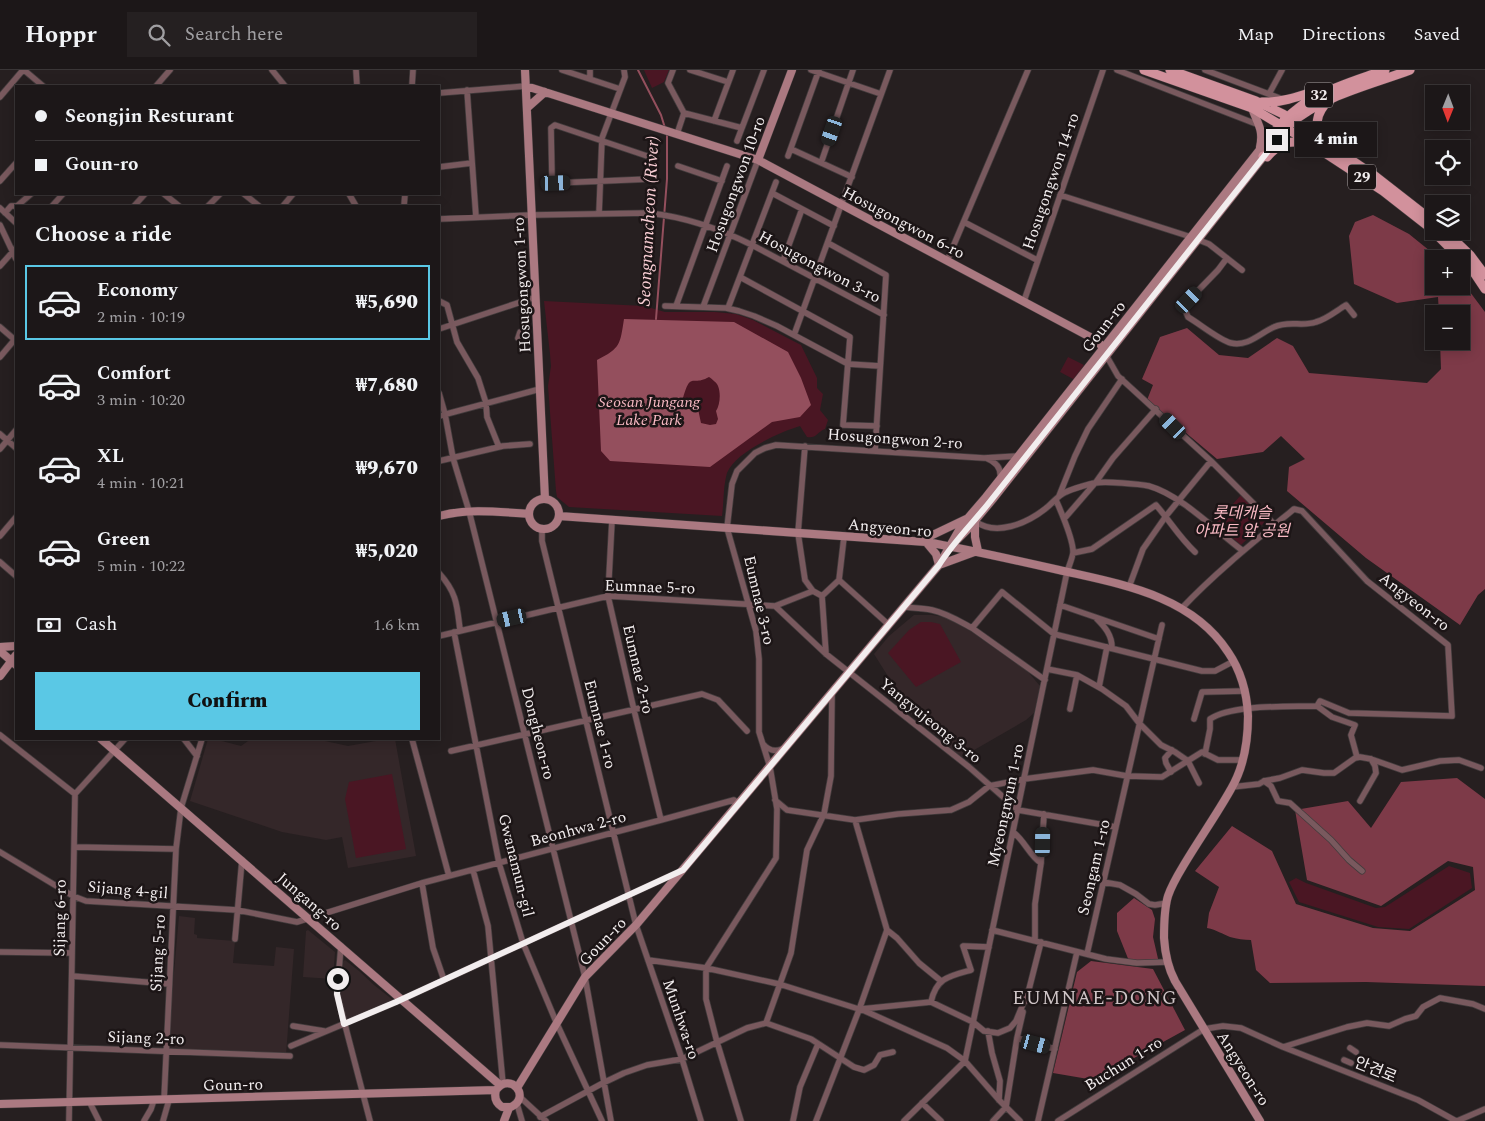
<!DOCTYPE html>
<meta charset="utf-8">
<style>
:root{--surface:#1c1718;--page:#252021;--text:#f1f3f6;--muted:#a09fa2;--line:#3a3637;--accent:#5ac8e5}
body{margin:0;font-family:Spectral,"Noto Sans KR",serif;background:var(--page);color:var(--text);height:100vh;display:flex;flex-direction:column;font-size:19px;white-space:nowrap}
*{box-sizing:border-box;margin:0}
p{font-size:16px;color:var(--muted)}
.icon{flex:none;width:28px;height:28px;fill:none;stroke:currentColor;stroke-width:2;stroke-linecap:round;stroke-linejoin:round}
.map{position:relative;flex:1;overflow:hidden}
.drawer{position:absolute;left:15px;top:135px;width:425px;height:535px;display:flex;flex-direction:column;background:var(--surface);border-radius:0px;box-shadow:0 2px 12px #0003,0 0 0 1px var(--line)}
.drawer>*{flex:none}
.guide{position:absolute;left:15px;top:15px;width:425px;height:110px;border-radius:0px;box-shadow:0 2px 12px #0003,0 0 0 1px var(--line);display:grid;align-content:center;height:110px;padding:0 20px;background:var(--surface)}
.needle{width:32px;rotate:181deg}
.fabs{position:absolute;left:1425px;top:15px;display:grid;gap:10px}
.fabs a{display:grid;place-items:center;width:45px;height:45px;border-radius:0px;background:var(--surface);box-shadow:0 2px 12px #0003,0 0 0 1px var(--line);font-size:25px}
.end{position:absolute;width:22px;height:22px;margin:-11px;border:6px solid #f2edee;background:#111;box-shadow:0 0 0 2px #111}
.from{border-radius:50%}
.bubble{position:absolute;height:35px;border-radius:0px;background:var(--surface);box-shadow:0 2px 12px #0003,0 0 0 1px var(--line);font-size:16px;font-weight:800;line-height:35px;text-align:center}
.car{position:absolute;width:15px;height:30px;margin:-15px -8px;border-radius:6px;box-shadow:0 0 4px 1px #0007;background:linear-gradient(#222 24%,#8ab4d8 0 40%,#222 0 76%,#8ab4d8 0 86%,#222 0)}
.guide b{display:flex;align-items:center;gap:18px;height:48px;font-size:19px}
.guide b+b{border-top:1px solid var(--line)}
.guide i{width:12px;height:12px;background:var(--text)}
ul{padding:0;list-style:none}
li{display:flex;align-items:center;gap:15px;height:75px;margin:0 10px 8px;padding:0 10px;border:2px solid transparent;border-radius:0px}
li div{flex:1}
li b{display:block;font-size:19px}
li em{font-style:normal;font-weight:800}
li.active{border-color:var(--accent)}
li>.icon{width:45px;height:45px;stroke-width:1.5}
h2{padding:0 20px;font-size:22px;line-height:60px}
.pay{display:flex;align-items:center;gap:12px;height:55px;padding:0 20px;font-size:19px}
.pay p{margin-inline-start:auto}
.action{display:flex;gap:10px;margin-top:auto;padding:10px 20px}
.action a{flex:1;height:58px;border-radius:0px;background:var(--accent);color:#111;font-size:20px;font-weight:800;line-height:58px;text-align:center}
header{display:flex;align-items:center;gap:30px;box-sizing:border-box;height:70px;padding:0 25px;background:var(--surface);border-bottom:1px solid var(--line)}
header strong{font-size:24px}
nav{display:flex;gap:28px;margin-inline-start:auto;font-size:18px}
.search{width:350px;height:45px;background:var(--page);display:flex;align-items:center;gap:12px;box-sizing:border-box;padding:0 18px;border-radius:0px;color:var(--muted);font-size:19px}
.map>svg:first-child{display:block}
</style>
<header>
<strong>Hoppr</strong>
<div class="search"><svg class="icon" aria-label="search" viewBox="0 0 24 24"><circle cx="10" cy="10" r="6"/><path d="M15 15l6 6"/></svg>Search here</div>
<nav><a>Map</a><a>Directions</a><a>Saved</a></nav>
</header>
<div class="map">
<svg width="1485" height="1051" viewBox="0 0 1485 1051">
<rect width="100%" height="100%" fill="#261f20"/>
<path fill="#342729" d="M914,545H932L950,548L996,576L1024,597L1040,616L1034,643L1026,650L962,687L958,685L911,643L874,584L889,566Z
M208,669H214L241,676L251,669H316L348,676L387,669H395L416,786L348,798L342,767L326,770L282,762L190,731Z
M179,846L195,848L194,864L197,865V868L235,871L233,893L274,896L276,877L294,879L286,985L167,981Z
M308,860L335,882L333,909L303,907L306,861Z
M345,890L359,901L374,915L393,930L348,950L344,948L339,922L341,921L343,892Z"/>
<path fill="#4a1623" d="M644,0H669L664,12L652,18Z
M544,231L644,236L665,242H715L736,244L753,250L801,275L817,308V318L823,324L820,340L828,350L825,359C817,362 816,369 807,367L800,356C780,362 735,382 727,403C723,417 724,432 722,446L569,437L557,427L556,421L548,316L551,296L550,284Z
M1068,287L1084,295L1075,310L1060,302Z
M1241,425L1267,450L1241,475L1215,454Z
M921,552H931L940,554L961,592L916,617L888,583L909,560Z
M392,704L406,779L356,788L345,729L349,712Z
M1449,796L1470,803L1472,818L1409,859L1378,857L1299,832L1289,812L1296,808L1306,813L1376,838L1385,837Z"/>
<path fill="#7d3a48" d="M1373,145L1409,164L1440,189H1434V216H1461V210L1485,242V519L1478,525L1460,555L1366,488L1287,421L1289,397L1305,389L1281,366L1263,382L1217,389L1147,330L1153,315L1142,309L1160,267L1187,258L1219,285L1248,288L1277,268L1293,276L1309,303L1427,313L1441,299L1440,271H1461V244H1439L1438,227L1397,233L1354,214L1349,166L1355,152Z
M1457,708L1485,729V916L1366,912L1270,913L1256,900L1251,870C1244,870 1237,869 1230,867C1222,864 1217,860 1207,858L1209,843L1219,817L1195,801L1232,756L1272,781L1296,834L1373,858L1410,861L1475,820L1473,797L1448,791L1381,836L1307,810L1295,740L1348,731L1371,758L1401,712Z
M1134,828L1152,840L1155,849L1153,867L1159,893L1129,891L1117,861V843Z
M1091,891L1153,899L1185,960L1094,1010L1053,1003L1077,902Z"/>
<path fill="#944f5d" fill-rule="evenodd" d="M624,249L734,252L788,282L801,308L811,335L800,347L772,352L710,397L610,391L601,381L597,290C621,278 620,274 624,249ZM709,307C712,309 717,313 718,316C721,323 720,335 716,341L718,349L716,354L710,355L701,353L698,339L689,337L683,328C691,300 692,317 709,307Z"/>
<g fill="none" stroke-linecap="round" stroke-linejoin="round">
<path stroke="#944f5d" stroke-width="2" d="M638,0L661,45L665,58
M656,249L667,109V65"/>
<defs>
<path id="street" d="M24,0L43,16
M272,0L285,16
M356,0L357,16
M562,0L620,19
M590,0V9
M673,0L668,13L684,43L677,64
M690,0L728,12
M811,0L881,24
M1117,0L1259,55
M1205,0L1282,29
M156,16L170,0
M412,16L413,0
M467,20L476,147
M439,23L526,16
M1269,24L1282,0
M0,27L23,0
M684,43L742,58
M714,51L733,0
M555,55L650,87L654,91L653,107L650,109L556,113L552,109L551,58Z
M737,71L764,0
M791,79L852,107
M788,86L819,0
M821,93L853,0
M678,96L722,111
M439,97L472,93
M0,111L16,93
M772,123L834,156
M164,124L179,136
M244,124L259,136
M349,124L356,136
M1060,125L1191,167L1209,174L1242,200
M17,136L31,124
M52,136L63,124
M134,136L145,124
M208,136L220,124
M283,136L293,124
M404,136L405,124
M0,138L16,153
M5,143L11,136H16
M599,144L602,68L625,7L624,0
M439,149L532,145L649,143C685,147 720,159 752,175L884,245
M964,152L1037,190
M0,155L16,189
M828,173L886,205L875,381
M1227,188L1218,200L1189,230L1185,240L1188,247C1200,254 1219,270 1231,273C1248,277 1260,263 1274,257C1289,250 1302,257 1316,252C1327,249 1336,241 1346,235L1354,245
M783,191L802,139
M947,191L1028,0
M0,196L16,178
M740,207L850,267L843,355L877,356
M439,231L447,235L457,272L478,308L486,333L487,347L499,377
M1024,231L1103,0
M665,236L726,238L739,241L754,246L777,256L848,294L880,296
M676,236L727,96
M703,237L758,90
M728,238L776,112
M0,257L15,270
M439,259L536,227
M794,265L890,0
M518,268L520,262H524
M1106,285L1118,306L1211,391L1275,455
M0,287L16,268
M439,323L445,344L453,388L469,441L585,907L611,1051
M439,346L540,319
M0,364L16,378
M805,376L798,463L805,510L813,521L822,526
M0,379L16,360
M986,388C996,392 1002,398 1000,409
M439,391L503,376L530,374
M1059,426L1075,386L1088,359L1122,309
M1064,449L1096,412L1113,388L1156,339
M612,450L608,526L634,640L661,750
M975,451C996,467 1027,453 1045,439C1052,434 1058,425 1066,422C1072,419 1089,414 1095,413C1105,411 1139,414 1149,416C1181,425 1216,461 1243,481
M542,459V471L636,855L682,989L701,1051
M0,466L16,447
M844,467L839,510L889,555
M1073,483L1092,479L1156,435C1170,451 1179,467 1195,482
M0,492L16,506
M439,503C457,523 457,535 460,560
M1129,517L1143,479L1166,446L1211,391
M822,526L826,584
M822,526L839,510
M1060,535L1159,569
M775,536L813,521
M903,537C913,538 922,538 932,540C946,543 959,551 972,558L1045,610
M1182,538C1216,502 1255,471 1294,439L1302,441L1367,511L1448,575L1452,646L1349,643L1320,631L1317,636C1289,637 1232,634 1210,649V659L1205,684
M1096,548C1105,557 1112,565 1112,578
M972,558L1002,522L1054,564L1202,601H1215L1234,591
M454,562L499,793L523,873L557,954L602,1051
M439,566L608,526L775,536L826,584L969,697L1018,740L1116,757
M1047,599L1077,605L1102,619L1126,636L1139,653L1161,675L1175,682L1188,691L1199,713
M1099,617L1107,577
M1317,636L1332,647L1355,655L1351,665L1357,687
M1070,639L1077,605
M1194,649L1202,622L1245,621
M0,665L75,724
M184,669L197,686
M412,669L449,806
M763,674C768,680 775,682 782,679L783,680
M451,681L702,624L718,630L747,661
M1171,702L1166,693L1165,688L1172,680
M1264,711L1271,716L1278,731L1290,733L1331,770L1349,790L1362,801
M1232,717L1259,714L1264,711L1280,708L1302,700L1324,703H1334L1355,688L1360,687L1371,689L1402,700L1440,691L1459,690L1481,698
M775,730L787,740L855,750L898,744L951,740L969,732L989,716L1024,709L1093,700L1127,706L1162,707L1202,682L1218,690H1243
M1360,731L1376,703L1375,696L1371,689
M1013,762C1025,771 1029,785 1041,793
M74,777L176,779
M0,782L73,826L86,831L237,840L297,852L422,813L661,750L734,730L738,734
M473,800L488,856L503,1014
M1103,812L1120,815L1136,824L1149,834L1155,835L1167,833
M422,813L433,878L444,910
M887,860L897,868L919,893L941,911
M992,860L1106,889L1137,893L1168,892
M235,869L242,790
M1035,871V834L1041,793L1044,744
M341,876L337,924L370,1051
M0,882L72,883
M1087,884L1162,555
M648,890L706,898L779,914L865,941L947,978L965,991L999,1030L1020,1051
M72,906L169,914
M1026,931L1041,872
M931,932C936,908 949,906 971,900L963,876L989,877
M861,939L931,932L973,952L984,961L998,963L1010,958L1016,951L1026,927
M766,953L791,883L807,780L824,744L831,706L832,623
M293,956L324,961
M988,961L992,983L1000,1011L999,1030
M1017,968L1055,979
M0,975L290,986
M291,976L396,932L681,801
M1283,977L1347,957L1367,953L1389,956L1405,949L1416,946L1423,937L1440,928L1473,934L1485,939
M1350,978L1356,982
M1344,990L1351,993
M520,1027L546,1051
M164,1030L176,779L181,738L202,669
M89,1031L99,1051
M922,1033L941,1051
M517,1034L522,1051
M540,1047L603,1013L624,1003L647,995L682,989L747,958L766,953L811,969L854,997L864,1000L874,995L880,985L893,982
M69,1051L75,724L125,669
M144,1051L151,1039L154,1030
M163,1051L169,1030
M741,1051L717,972L706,929V898L776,788L777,739L770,697L759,662V589L756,561L727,458L732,414L737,401L755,383L765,378L776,375L984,388L1018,386
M793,1051L800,1017L818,974
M816,1051L859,940L887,860L855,750
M904,1051L965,991L1067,502C1069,496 1072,489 1073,483C1074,470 1061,442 1056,430
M993,1051L1006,1037L1017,968L1023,942
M1038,1051L1077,882
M1058,1051L1204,959L1223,956L1241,958L1283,977L1418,1030L1456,1051
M1457,1051L1485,1039"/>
<path id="secondary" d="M525,0L545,429
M526,16L758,90L1092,268L1101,275L1106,285
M527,38L545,22
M1252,38C1257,53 1264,59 1260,77
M758,90L792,0
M529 444a15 15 0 1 1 30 0a15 15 0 1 1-30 0Z
M439,446C469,438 499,442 529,444
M559,446L926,472C971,480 1015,490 1059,500C1120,514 1191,525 1228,582C1241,601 1247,622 1248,646C1248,671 1244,697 1231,719C1217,744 1200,768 1185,793C1179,803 1172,814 1168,826C1164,839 1164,854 1164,868C1165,883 1168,898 1175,911L1260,1051
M975,451V467L978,481
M920,471L966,449
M926,472L936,484L939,495
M953,474L968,459L993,429L1286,58
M939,495L977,481
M0,577L16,576
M0,581L16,595
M0,606L16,585
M101,669L500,1015
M517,1018L585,907L636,855L939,495L962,455L986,427L1280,54
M0,1034L496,1020C510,1001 532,1027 511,1037H502C496,1033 494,1027 496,1020
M504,1051L509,1038"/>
<path id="primary" d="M1144,0L1252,38L1299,66L1383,121L1429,157L1473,201L1485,219
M1170,0L1256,31L1283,44L1375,106L1434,152
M1262,32C1283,33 1303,25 1322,19
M1284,50C1293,43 1301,34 1312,29C1335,16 1360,9 1385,0
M1290,54C1322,26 1370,15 1410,0
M1325,69C1312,58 1317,42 1328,31
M1263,86L1267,87C1279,73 1289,69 1308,74
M1445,161L1470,185L1485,205"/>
</defs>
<use href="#street" stroke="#433c3d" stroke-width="7"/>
<use href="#secondary" stroke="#433c3d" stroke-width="9"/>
<use href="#primary" stroke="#433c3d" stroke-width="10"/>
<use href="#street" stroke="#79595e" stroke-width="5.5"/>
<use href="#secondary" stroke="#ab7981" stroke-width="8"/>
<use href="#primary" stroke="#d2919c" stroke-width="9"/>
</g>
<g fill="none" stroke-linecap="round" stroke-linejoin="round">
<path stroke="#f2edee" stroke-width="6" d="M338,909L337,924L344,954L396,932L683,800L939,495C954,471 975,451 992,429L1277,70"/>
</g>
<g text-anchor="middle" stroke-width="5" stroke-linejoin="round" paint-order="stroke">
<g fill="#1c1516" stroke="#b2acad" stroke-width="1">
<rect x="1305" y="12.5" width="28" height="25" rx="4"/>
<rect x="1348" y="94.5" width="28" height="25" rx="4"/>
</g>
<g font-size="15" font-weight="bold" fill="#f2edee">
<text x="1319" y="30">32</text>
<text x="1362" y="112">29</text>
</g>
<g font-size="16" fill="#f2edee" stroke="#1c1516">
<text transform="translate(1050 111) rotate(-71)" y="6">Hosugongwon 14-ro</text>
<text transform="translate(735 114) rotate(-70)" y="6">Hosugongwon 10-ro</text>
<text transform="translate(904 152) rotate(28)" y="6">Hosugongwon 6-ro</text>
<text transform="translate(820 196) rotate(28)" y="6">Hosugongwon 3-ro</text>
<text transform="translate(521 215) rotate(-93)" y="6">Hosugongwon 1-ro</text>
<text transform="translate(1103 256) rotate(-52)" y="6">Goun-ro</text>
<text transform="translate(895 368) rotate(4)" y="6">Hosugongwon 2-ro</text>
<text transform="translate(890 457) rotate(5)" y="6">Angyeon-ro</text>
<text transform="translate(650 516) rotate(2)" y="6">Eumnae 5-ro</text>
<text transform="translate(760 530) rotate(77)" y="6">Eumnae 3-ro</text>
<text transform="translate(1415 531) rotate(38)" y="6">Angyeon-ro</text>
<text transform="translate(639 599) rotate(77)" y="6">Eumnae 2-ro</text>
<text transform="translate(931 650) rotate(39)" y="6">Yangyujeong 3-ro</text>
<text transform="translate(601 654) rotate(76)" y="6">Eumnae 1-ro</text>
<text transform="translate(539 663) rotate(76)" y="6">Dongheon-ro</text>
<text transform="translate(1005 735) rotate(-78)" y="6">Myeongnyun 1-ro</text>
<text transform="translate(578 758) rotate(-15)" y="6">Beonhwa 2-ro</text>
<text transform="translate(517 795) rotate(76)" y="6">Gwanamun-gil</text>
<text transform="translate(1093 797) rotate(-77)" y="6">Seongam 1-ro</text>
<text transform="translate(128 819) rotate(5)" y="6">Sijang 4-gil</text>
<text transform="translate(310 831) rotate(41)" y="6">Jungang-ro</text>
<text transform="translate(59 848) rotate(-89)" y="6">Sijang 6-ro</text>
<text transform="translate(602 871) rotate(-46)" y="6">Goun-ro</text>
<text transform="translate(157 883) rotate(-87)" y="6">Sijang 5-ro</text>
<text transform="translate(682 949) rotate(71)" y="6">Munhwa-ro</text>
<text transform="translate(146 967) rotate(2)" y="6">Sijang 2-ro</text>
<text transform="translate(1123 993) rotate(-32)" y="6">Buchun 1-ro</text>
<text transform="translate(1244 998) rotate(58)" y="6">Angyeon-ro</text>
<text transform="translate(1376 999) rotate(22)" y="6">안견로</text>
<text transform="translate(233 1014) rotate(-1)" y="6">Goun-ro</text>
</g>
<g font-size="16" font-style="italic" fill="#f8b9c3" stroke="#1c1516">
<text x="649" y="337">Seosan Jungang<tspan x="649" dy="18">Lake Park</tspan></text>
<text x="1242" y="448">롯데캐슬<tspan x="1242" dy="18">아파트 앞 공원</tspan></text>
</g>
<g font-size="18" font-style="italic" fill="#facfd5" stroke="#1c1516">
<text transform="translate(648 151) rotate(-87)" y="6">Seongnamcheon (River)</text>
</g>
<g font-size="19" letter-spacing="1" fill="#cec4c6" stroke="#1c1516">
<text x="1095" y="934">EUMNAE-DONG</text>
</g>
</g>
</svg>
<div class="fabs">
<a><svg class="needle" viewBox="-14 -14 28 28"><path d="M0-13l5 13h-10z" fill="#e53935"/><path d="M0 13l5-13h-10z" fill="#a09fa2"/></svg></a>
<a><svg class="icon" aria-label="locate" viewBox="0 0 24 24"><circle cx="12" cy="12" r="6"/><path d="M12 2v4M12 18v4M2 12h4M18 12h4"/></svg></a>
<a><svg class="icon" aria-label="layers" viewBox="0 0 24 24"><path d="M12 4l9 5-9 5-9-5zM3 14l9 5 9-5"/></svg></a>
<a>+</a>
<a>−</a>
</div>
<i class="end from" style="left:338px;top:909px"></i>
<i class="end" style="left:1277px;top:70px"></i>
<div class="bubble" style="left:1295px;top:52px;width:82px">4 min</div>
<i class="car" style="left:832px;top:61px;rotate:199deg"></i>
<i class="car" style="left:556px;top:113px;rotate:88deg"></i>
<i class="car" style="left:1189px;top:230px;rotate:44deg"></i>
<i class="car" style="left:1173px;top:356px;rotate:315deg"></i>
<i class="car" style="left:512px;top:548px;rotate:257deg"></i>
<i class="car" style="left:1043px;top:772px;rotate:1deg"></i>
<i class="car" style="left:1036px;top:974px;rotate:105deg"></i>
<div class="guide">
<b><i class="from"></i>Seongjin Resturant</b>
<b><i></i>Goun-ro</b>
</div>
<section class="drawer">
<h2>Choose a ride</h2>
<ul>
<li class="active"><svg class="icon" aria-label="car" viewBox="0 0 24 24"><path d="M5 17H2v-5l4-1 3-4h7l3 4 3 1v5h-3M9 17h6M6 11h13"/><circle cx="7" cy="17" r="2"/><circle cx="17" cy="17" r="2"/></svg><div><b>Economy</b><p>2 min · 10:19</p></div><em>₩5,690</em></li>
<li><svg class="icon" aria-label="car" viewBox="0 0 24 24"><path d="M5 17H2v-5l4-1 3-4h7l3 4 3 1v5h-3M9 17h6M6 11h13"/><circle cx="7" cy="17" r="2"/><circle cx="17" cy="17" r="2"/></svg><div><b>Comfort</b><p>3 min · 10:20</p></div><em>₩7,680</em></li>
<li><svg class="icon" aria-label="car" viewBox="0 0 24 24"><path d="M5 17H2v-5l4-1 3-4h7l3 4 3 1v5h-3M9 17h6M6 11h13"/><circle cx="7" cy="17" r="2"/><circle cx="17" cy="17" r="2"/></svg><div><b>XL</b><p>4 min · 10:21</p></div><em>₩9,670</em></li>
<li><svg class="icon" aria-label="car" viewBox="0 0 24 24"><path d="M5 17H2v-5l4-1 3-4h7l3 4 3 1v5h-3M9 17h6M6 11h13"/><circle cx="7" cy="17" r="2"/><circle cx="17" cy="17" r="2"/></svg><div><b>Green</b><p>5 min · 10:22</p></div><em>₩5,020</em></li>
</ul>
<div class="pay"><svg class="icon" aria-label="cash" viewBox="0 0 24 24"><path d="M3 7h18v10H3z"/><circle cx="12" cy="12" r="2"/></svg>Cash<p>1.6 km</p></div>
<div class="action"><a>Confirm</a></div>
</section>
</div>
